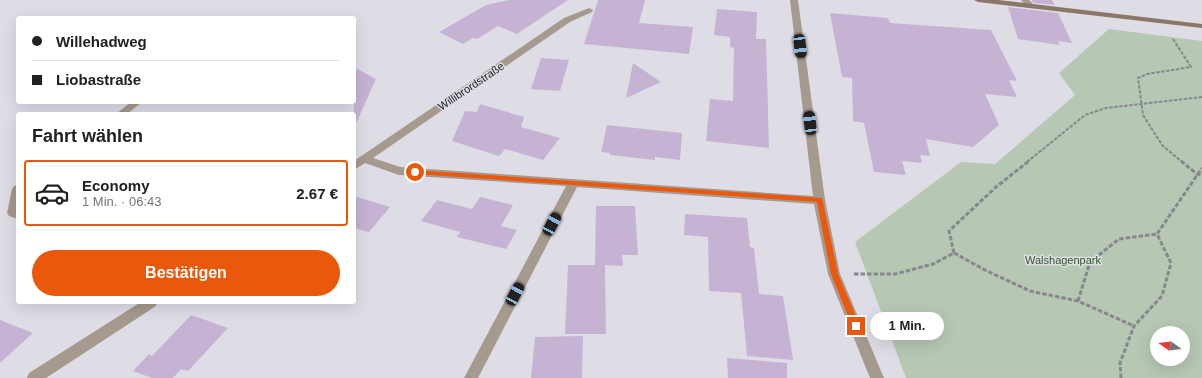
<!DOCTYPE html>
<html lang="de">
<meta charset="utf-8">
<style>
:root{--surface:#fff;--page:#f2f2f2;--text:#202124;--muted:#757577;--line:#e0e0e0;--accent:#ea580c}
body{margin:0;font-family:Arial,sans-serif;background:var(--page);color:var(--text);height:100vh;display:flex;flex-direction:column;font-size:15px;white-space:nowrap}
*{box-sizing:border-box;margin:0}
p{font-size:13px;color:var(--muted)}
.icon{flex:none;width:22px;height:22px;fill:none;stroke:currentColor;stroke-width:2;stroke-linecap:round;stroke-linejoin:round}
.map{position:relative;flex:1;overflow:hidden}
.panel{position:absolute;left:16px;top:112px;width:340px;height:192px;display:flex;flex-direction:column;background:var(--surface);border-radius:4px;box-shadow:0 4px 16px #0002}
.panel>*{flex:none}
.top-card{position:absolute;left:16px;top:16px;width:340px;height:88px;border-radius:4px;box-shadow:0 4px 16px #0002;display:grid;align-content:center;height:88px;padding:0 16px;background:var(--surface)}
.needle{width:26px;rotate:285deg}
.fabs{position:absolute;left:1150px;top:326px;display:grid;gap:8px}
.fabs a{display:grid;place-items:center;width:40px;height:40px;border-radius:50%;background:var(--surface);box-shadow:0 4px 16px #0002;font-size:20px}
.end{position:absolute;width:18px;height:18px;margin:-9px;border:5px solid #ea580c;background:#fff;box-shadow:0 0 0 2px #fff}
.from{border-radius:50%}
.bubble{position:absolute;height:28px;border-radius:14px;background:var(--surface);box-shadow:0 4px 16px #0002;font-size:13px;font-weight:600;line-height:28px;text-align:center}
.car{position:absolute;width:12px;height:24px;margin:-12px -6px;border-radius:5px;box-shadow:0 0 3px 1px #0007;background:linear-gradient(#222 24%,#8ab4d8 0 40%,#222 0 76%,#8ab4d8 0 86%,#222 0)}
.top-card b{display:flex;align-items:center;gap:14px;height:38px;font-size:15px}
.top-card b+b{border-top:1px solid var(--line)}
.top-card i{width:10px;height:10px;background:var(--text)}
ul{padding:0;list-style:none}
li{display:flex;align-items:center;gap:12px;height:66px;margin:0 8px 6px;padding:0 8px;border:2px solid transparent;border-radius:4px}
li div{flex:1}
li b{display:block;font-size:15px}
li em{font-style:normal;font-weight:600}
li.current{border-color:var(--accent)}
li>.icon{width:36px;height:36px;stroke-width:1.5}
h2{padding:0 16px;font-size:18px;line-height:48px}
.action{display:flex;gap:8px;margin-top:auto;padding:8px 16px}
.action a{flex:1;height:46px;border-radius:24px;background:var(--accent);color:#fff;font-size:16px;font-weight:600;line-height:46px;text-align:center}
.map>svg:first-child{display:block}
</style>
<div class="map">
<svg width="1202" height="378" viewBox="0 0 1202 378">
<rect width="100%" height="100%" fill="#dedde6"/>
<path fill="#b6c7b3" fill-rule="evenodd" d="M1109,29L1202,41V378H906L855,242L961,162L995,164L1075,95L1059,73ZM1157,333H1183V359H1157Z"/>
<path fill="#c6b3d3" d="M509,0H568L517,34L498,26L477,39L473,38L463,44L439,32L486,5Z
M598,0H645L639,23L693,27L689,54L584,44Z
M1031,0H1052L1055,5L1034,3Z
M1008,7L1058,13L1072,43L1058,41L1060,45L1018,39Z
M717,9L757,12L756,39H766L769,148L706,141L710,99L733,101L734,48L730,47V37L714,35Z
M830,13L888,18L890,23L991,30L1017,81L1009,80L1017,97L985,94L999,125L973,147L926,139L930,156L920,155L922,163L902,161L906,175L874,172L864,123L853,121L852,78L842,77Z
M541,58L569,60L560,91L531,89Z
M633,63L661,82L626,98Z
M354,67L376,79L354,128Z
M480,104L524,117L521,127L560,138L543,160L505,149L499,156L452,141L465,111L477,112Z
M607,125L682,133L680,160L655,157V160L610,155V153L601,152Z
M354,196L390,207L369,232L354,228Z
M480,197L513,205L501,226L517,230L506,249L457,237L460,232L421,221L437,200L472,209Z
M596,206H635L638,255H622L623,266L605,265L606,334H565L568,265H595Z
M685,214L747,218L750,247L754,248L759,294L783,296L793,360L747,356L741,293L709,291L708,237L684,235Z
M191,315L228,328L188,371L181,369L173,378H152L133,371L149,354L152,356Z
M0,320L33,333L0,363Z
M583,336L582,378H531L535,337Z
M727,358L787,363V378H728Z"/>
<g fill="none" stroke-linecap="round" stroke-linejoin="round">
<path stroke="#87878d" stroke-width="2" stroke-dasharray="3.5 1.5" stroke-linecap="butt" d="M1173,39L1191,67L1147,74L1138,78L1143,115L1162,145L1182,162
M1027,162L1085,115L1106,108L1202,97"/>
<path stroke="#87878d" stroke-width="3" stroke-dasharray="4.5 2" stroke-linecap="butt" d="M1181,161L1197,174L1202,175
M954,253L949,231L996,187L1029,161
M854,274H895L933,264L954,253L987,271L1030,291L1078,301L1134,326
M1078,301L1090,262L1119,239L1157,234
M1121,378L1120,363L1134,326L1162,296L1171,263L1157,234L1202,168"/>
<path fill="#a6998e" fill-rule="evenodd" d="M1021,0H1029L1035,6L1034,8H1028Z"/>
<path fill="#a6998e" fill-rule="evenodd" d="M790,0H798L825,200L840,274L884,378H870L828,274L814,204L577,187L478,378H464L566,186L399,175L365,163L354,170V161L564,18L589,8L593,10L592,12L570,22L373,158L400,167L813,196Z
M131,102H142L127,114H116Z
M18,185V219L9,216L7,213L12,189L14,186Z
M141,302H157L156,306L46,378H27L29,373Z"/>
<path fill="#8a7767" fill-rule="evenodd" d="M974,0H998L1202,24V28L978,2Z"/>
</g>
<path fill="#ea580c" d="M415,170L822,198L838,274L860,326L856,329L853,328L831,274L817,202L415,174L411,172Z"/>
<g text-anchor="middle" stroke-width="3" stroke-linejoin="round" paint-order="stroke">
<g font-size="11" fill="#1d1d20" stroke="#dedde6">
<text transform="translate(471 86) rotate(-34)" y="4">Willibrordstraße</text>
</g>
<g font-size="11" fill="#31552b" stroke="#dedde6">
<text x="1063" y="264">Walshagenpark</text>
</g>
</g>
</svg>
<div class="fabs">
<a><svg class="needle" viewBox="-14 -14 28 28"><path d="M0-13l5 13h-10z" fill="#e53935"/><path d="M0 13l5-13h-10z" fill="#757577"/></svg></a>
</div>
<i class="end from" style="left:415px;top:172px"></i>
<i class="end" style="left:856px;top:326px"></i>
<div class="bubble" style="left:870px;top:312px;width:74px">1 Min.</div>
<i class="car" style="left:800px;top:46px;rotate:173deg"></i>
<i class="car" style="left:810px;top:123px;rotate:353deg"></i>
<i class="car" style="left:552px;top:224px;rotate:28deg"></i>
<i class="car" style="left:515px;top:294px;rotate:28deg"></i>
<div class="top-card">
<b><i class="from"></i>Willehadweg</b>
<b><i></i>Liobastraße</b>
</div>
<section class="panel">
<h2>Fahrt wählen</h2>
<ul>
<li class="current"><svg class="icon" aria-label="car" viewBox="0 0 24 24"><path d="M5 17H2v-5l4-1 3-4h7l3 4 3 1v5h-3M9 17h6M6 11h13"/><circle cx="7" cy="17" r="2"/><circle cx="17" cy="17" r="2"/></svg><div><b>Economy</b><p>1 Min. · 06:43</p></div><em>2.67 €</em></li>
</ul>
<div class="action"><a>Bestätigen</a></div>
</section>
</div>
